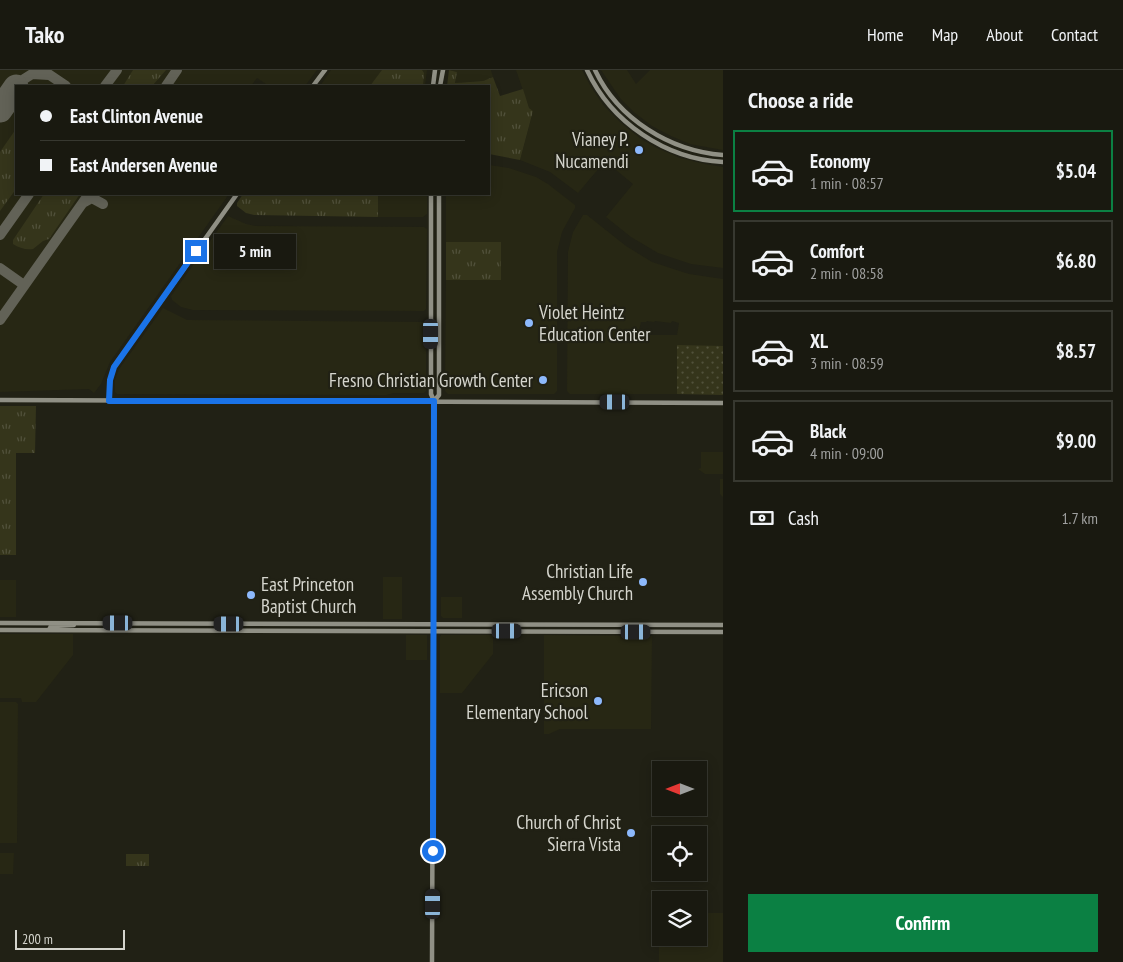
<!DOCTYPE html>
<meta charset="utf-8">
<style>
:root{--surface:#191910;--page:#222219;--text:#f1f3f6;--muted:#9fa09f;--line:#373830;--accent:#0b8043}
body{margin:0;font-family:"PT Sans Narrow",sans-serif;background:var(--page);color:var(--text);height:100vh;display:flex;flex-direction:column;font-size:19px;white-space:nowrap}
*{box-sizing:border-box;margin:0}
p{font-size:16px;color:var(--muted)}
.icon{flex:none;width:28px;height:28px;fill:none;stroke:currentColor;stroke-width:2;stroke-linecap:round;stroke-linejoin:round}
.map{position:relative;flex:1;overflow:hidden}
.drawer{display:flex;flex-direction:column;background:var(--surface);width:400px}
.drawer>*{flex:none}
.guide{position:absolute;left:15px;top:15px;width:475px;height:110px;border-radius:0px;box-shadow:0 2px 12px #0003,0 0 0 1px var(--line);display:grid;align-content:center;height:110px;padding:0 25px;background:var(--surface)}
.needle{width:32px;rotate:270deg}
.buttons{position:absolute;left:652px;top:691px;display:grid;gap:10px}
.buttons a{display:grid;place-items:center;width:55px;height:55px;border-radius:0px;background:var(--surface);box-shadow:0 2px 12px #0003,0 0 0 1px var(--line);font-size:25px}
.scale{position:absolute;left:15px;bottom:12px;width:110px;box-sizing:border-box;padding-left:5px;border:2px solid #d5d5cd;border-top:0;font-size:14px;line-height:18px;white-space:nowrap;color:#d5d5cd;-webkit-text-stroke:4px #212115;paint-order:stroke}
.end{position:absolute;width:22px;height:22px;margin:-11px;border:6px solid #1a73e8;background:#fff;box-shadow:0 0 0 2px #fff}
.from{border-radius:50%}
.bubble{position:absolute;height:35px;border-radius:0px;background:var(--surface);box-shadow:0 2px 12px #0003,0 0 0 1px var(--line);font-size:16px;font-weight:800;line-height:35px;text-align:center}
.car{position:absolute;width:15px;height:30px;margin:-15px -8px;border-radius:6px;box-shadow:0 0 4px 1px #0007;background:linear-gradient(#222 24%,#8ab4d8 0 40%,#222 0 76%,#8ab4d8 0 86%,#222 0)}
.guide b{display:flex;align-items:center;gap:18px;height:48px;font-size:19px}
.guide b+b{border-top:1px solid var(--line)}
.guide i{width:12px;height:12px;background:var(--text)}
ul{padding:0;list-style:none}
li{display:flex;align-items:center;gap:15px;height:82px;margin:0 10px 8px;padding:0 15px;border:2px solid var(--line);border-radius:0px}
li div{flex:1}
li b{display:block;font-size:19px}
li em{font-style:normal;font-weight:800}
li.current{border-color:var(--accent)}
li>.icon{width:45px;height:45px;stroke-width:1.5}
h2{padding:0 25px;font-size:22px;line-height:60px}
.pay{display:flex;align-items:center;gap:12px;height:55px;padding:0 25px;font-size:19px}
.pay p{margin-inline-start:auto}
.button{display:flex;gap:10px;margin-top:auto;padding:10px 25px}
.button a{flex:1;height:58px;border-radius:0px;background:var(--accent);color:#fff;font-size:20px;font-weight:800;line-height:58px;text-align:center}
header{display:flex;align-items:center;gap:30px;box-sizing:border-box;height:70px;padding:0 25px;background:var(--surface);border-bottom:1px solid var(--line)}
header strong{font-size:24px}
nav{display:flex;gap:28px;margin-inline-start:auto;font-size:18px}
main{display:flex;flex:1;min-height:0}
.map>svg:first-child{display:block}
</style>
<header>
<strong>Tako</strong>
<nav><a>Home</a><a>Map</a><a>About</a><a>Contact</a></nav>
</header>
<main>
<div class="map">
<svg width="723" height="892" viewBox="0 0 723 892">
<defs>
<pattern id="grass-tufts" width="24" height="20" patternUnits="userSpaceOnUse" patternTransform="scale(1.25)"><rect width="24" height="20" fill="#35351b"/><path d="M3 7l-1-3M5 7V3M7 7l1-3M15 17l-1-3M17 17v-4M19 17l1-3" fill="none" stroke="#51513b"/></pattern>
<pattern id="park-dots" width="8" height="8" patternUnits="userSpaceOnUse" patternTransform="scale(1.25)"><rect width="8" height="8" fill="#35351b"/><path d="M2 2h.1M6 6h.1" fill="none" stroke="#51513b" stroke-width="1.8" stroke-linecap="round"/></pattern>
</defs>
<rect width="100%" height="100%" fill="#212115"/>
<path fill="#272714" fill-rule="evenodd" d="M0,0H317L305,16H269L257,8L251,16H16V124H229L110,292L101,314L94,323L89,319L0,322Z
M331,0H427L425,16H320Z
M449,0H491L493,7L483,11L455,13L457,2Z
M516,0H582L591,17L604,36L621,53L641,69L657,78L680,88L705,94L723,97V198L691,194L658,183L631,167L606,147L633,114L605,91L578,123L550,102L520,90L533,41L529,38Z
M601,0H627L636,14L650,0H723V80L690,74L671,66L652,56L635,43L620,28Z
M489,95L509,98L536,107L548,114L575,135V138L562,162L557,182V321L554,324H448L445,321L446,210H500L501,172H446V124H489Z
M378,124H427V144L423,147H378Z
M583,145H587L626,176L652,192L689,204L723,209V276H677V324H570L567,321L568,182L573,162ZM647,251L654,252L655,251L671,253L672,251L679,253L677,265H638L641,252H646Z
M228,146L246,154L256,156L424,157L427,159L426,239L424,241L193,240L181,237L172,230L171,226Z
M163,238L187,250L424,252L426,254V321L424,323H394L386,325L117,324L115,322V310L119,299Z
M723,372V427L720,424V409H723V404H705L698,399L701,398V382H723Z
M383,507H402V549H383Z
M0,510H16V547H0Z
M441,527H462V548H443L441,546Z
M0,564H73V585L36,632H22L21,628H0Z
M406,565H427V590H406Z
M441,565H493V584L462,623H440V567Z
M544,565L652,566L651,659H560L549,664H544Z
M0,632H16L18,634L17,773H0Z
M0,783H14L13,804H0Z
M661,843V868H699V843H723V892H659V844Z"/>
<path fill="url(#grass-tufts)" d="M133,0H166L152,16H123Z
M382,0H422L424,3L423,16H370Z
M449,0L457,2L455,13L483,11L493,7L500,26L523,19L529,38L533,41L520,90L489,84V16H447Z
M16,59V119L0,141V82Z
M44,124H80L49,169L43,171L33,179C26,180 19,178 13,174V170Z
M243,124H378V147L254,145L246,143L237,136V133Z
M446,172H501V210H446Z
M0,336H36L35,383H16V485H0Z
M126,784H149V796H126Z"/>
<path fill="url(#park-dots)" d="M677,275L723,276V325L677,324Z"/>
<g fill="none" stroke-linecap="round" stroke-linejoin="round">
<path stroke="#626257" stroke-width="10" d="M44,1L66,16
M21,11L32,4L49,5
M105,16L117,0
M166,16L177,0
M83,133L92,128L103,134
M0,165L29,124
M0,198L24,215
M0,250L89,124"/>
<path stroke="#626257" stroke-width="25" d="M0,40L16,17"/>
<path stroke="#909085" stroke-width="4.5" d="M587,0C611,52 665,89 723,92
M595,0C618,49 670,81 723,85
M313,16L325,0
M433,16L435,0
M440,16L443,0
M431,124V324L434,331V349L432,892
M0,330L723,333
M109,331L110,310L114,297L237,124
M434,331L439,325V124
M0,553L723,555
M0,560L723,562
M49,560L51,556L74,555"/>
</g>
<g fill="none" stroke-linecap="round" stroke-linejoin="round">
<path stroke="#1a73e8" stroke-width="6" d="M196,181L114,297L110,310L109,331H434L433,781"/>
</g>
<g fill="#8db9fc" stroke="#212115" stroke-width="2">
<circle cx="639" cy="80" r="5"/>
<circle cx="529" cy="253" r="5"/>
<circle cx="543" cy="310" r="5"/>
<circle cx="643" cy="512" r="5"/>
<circle cx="251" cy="525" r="5"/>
<circle cx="598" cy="631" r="5"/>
<circle cx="631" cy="763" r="5"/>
</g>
<g text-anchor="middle" stroke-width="4.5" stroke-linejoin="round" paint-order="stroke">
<g font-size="19" fill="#d5d5cd" stroke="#212115" text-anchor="end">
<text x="629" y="76">Vianey P.<tspan x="629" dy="22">Nucamendi</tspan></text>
<text x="539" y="249" text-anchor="start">Violet Heintz<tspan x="539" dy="22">Education Center</tspan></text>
<text x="533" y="317">Fresno Christian Growth Center</text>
<text x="633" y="508">Christian Life<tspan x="633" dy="22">Assembly Church</tspan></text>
<text x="261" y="521" text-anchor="start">East Princeton<tspan x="261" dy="22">Baptist Church</tspan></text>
<text x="588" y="627">Ericson<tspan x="588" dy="22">Elementary School</tspan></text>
<text x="621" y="759">Church of Christ<tspan x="621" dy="22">Sierra Vista</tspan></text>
</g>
</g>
</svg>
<div class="buttons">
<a><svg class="needle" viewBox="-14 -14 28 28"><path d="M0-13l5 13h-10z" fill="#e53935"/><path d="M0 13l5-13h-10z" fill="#9fa09f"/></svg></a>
<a><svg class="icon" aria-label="locate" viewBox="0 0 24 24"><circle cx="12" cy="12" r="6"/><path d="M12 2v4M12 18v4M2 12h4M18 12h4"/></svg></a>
<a><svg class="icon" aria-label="layers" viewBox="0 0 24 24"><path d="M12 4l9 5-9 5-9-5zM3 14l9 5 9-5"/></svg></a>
</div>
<div class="scale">200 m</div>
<i class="end from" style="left:433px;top:781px"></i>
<i class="end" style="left:196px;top:181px"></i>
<div class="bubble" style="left:214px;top:164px;width:82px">5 min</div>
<i class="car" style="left:431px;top:264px;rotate:180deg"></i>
<i class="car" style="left:615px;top:332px;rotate:270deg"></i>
<i class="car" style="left:118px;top:553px;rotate:270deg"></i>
<i class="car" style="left:229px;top:554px;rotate:270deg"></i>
<i class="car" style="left:507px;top:561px;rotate:90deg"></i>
<i class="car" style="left:636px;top:562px;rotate:90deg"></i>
<i class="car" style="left:433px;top:834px;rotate:0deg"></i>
<div class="guide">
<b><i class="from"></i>East Clinton Avenue</b>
<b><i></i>East Andersen Avenue</b>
</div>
</div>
<section class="drawer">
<h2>Choose a ride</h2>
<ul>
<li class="current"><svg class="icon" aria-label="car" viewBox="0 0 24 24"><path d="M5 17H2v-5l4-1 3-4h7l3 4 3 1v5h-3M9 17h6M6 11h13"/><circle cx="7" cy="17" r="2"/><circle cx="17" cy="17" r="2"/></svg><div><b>Economy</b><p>1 min · 08:57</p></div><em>$5.04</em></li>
<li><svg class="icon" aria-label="car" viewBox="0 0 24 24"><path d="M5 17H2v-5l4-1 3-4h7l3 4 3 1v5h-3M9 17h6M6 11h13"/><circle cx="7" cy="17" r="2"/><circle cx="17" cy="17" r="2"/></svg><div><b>Comfort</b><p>2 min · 08:58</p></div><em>$6.80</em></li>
<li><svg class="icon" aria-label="car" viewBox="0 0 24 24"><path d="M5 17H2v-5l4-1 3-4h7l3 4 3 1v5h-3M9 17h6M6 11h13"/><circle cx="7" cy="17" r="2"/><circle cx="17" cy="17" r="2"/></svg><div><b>XL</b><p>3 min · 08:59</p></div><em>$8.57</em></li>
<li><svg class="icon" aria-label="car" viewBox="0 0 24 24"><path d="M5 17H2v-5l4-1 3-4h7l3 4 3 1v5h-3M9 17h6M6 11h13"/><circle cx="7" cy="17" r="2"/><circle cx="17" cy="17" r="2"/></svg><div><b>Black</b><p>4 min · 09:00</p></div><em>$9.00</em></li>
</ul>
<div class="pay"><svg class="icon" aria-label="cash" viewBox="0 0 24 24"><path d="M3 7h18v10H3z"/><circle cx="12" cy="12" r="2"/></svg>Cash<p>1.7 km</p></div>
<div class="button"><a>Confirm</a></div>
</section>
</main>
